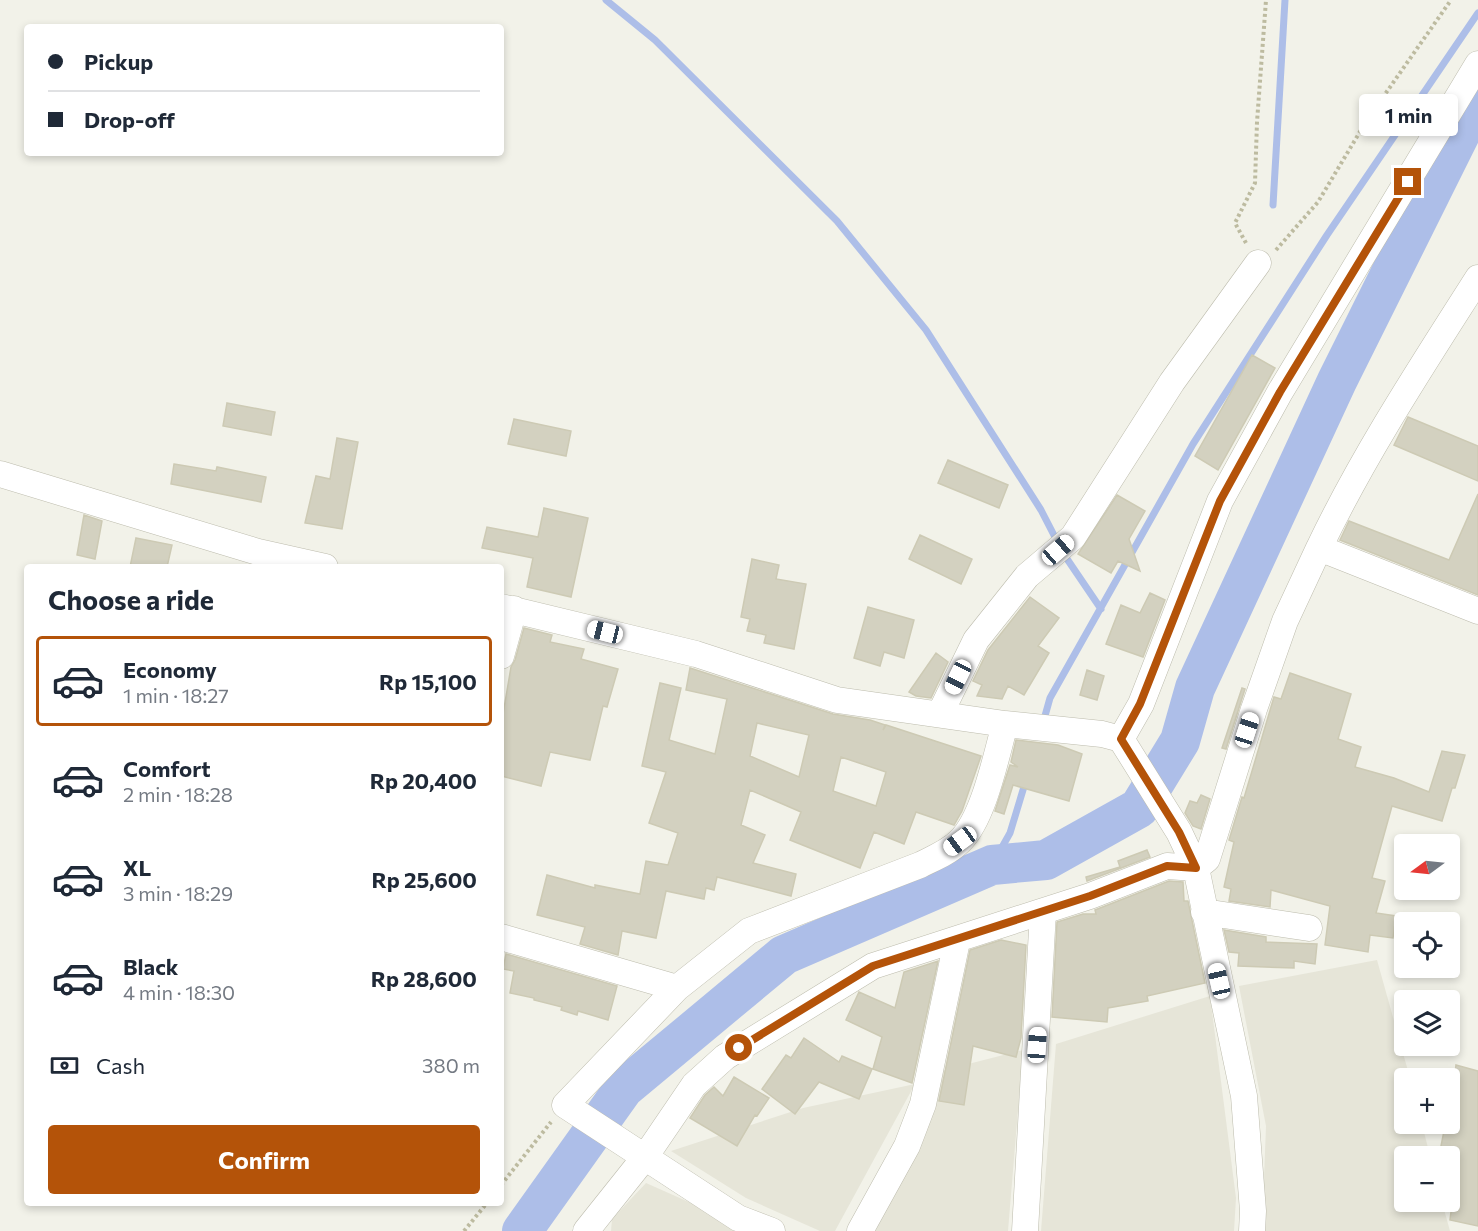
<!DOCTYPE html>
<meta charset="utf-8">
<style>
:root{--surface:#fff;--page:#f6f6f7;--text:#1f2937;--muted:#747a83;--line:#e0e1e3;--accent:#b45309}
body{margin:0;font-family:Commissioner,sans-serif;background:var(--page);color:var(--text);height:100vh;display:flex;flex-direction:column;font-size:22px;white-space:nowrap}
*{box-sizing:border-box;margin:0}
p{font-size:20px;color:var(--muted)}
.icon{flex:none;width:33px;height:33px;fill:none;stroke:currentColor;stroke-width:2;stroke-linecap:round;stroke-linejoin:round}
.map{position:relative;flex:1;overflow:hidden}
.drawer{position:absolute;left:24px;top:564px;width:480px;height:642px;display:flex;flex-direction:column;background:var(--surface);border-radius:6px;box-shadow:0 3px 9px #0003}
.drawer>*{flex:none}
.banner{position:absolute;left:24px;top:24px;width:480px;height:132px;border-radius:6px;box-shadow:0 3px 9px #0003;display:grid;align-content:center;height:132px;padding:0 24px;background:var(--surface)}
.needle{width:39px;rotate:255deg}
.buttons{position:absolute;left:1394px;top:834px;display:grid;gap:12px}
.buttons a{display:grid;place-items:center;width:66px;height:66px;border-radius:6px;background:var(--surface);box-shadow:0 3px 9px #0003;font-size:30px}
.end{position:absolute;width:27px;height:27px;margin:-14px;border:8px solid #b45309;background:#fff;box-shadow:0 0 0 3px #fff}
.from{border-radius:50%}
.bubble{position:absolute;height:42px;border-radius:6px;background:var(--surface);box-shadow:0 3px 9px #0003;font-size:20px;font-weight:700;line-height:42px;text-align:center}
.car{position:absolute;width:18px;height:36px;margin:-18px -9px;border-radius:8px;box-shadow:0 0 4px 2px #0007;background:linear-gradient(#fff 24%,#345 0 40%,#fff 0 76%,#345 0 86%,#fff 0)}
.banner b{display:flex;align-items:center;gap:21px;height:57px;font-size:22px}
.banner b+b{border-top:2px solid var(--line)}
.banner i{width:15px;height:15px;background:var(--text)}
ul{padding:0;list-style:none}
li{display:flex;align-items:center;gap:18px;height:90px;margin:0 12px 9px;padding:0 12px;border:3px solid transparent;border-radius:6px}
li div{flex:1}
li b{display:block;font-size:22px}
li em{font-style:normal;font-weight:700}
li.on{border-color:var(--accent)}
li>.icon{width:54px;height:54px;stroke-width:1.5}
h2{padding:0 24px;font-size:27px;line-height:72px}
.pay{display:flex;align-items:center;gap:15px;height:66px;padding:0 24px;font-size:22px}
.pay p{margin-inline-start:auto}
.primary-button{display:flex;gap:12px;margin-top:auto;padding:12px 24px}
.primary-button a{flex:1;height:69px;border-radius:6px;background:var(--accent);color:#fff;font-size:24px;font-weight:700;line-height:69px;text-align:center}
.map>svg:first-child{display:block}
</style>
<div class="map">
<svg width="1478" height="1231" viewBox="0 0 1478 1231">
<rect width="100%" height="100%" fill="#f2f2e9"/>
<path fill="#e6e5d8" d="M1377,960L1410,1078H1404V1124H1422L1430,1156H1404V1202H1442L1450,1231H1262L1266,1126L1239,986Z
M1210,996L1236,1198L1234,1231H1041L1056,1044Z
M1023,1050L1008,1231H870L941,1071Z
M915,1084L835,1231H820L746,1198L671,1151L803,1108Z
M646,1183L754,1231H611L612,1219Z"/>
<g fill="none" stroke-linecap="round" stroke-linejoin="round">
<path stroke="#adbee8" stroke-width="7" d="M606,0L655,40L837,221L926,330L1041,510L1058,543
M1273,205L1285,0
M1063,553L1101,609
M1043,723L1050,698L1193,444L1327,235L1478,13
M992,865L1010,833L1026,780"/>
<path stroke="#adbee8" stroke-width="40" d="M522,1231L624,1088L784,955L992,865L1046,860L1139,808L1180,741L1195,688L1337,381L1472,110L1478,102"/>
</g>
<path fill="#d3d1c0" stroke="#cdcab4" stroke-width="1.5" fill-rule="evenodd" d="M1252,355L1275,368L1218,470L1195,456Z
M227,403L275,412L271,435L223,426Z
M1408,417L1478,446V481L1394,445Z
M514,419L571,431L566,456L508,444Z
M337,438L358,442L342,529L305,523L316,476L330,479Z
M948,460L1008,485L999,508L938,483Z
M174,464L216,471L217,467L266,477L261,502L171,484Z
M1478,494V595L1340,540L1349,521L1449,560Z
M1117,495L1145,511L1129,539L1140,571L1118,561L1111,573L1078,554Z
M544,508L588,518L571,597L527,587L533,558L482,548L487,527L538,537Z
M84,515L102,521L95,559L77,555Z
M920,535L972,559L961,584L909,559Z
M136,538L172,545L167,567H130Z
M752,559L779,565L776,579L806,584L794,649L764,643L766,635L747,631L750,619L741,617Z
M1150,593L1165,600L1143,657L1106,644L1121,605L1140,613Z
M1030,597L1059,618L1038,646L1049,653L1024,695L1008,686L1002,699L977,696L982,685L973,681L988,650Z
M868,607L914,620L904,658L884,652L880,666L854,658Z
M524,628L552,635L550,642L584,649L581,659L618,669L607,707L603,706L590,760L550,752L541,786L501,776V726L511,667L515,660Z
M936,653L948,662L931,698L916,696L909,692Z
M690,668L833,714L870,720L885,725L883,730L886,725L981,756L962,811L954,825L916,812L904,844L874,832L860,868L790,840L801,812L750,790L741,825L765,835L753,863L796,874L791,896L717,877L714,890L706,888L704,899L666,891L656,938L622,931L618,955L580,944L585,927L537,915L547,875L595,888V885L640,894L646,861L668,865L678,833L649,823L666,772L642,766L660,683L681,688L669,740L715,754L727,699L686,690ZM757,723L809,735L799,777L750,756ZM841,757L886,772L876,806L833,791Z
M1087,670L1104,676L1097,700L1080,695Z
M1290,673L1351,694L1338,739L1361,747L1355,767L1394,778L1429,792L1442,751L1465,755L1455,788H1452L1442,821L1392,806L1372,878L1385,881L1376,913L1396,916L1393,938L1370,935L1368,952L1325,945L1330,906L1271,890L1270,907L1229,901L1231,889L1224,887L1234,842L1229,840L1242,797L1244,798L1274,697L1281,699Z
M1242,688L1245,689L1226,749L1222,748Z
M1016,740L1058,745L1082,754L1069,801L1013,785L1004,814L995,811L1010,765L1018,767L1011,762Z
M1201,795L1210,799L1201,829L1193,826L1185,813L1190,801L1197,803Z
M1147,850L1150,857L1087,881L1086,877L1120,867L1118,861Z
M1169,881L1183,882L1184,901H1188L1205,983L1147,996L1148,1001L1108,1008L1107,1022L1052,1017L1057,922L1083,914H1096L1095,910Z
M1224,930L1266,937V942L1317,944L1315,964L1294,961V968L1238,966L1239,953L1229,952Z
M1001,940L1026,945L1021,1038L1016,1057L973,1046L964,1105L939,1101L970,950Z
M506,954L617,986L608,1020L578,1011L577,1015L561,1010L562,1007L534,1000V998L510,993L514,971L503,969Z
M938,961L912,1083L873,1069L882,1037L846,1020L859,992L895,1008L904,972Z
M804,1038L839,1062L842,1056L872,1069L859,1099L819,1082L795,1114L762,1089L786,1055L791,1058Z
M1456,1065L1478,1071V1226L1450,1220L1456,1173L1449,1172V1156H1439L1445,1126L1449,1127Z
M734,1077L769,1098L757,1116L755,1115L737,1146L690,1118L705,1095L714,1087L723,1096Z"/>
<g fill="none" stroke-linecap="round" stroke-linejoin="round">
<defs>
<path id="street" d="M0,474L258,552L325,567
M1319,548C1364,454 1422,366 1478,278
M501,607L696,654L837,700L1005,724L1102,734L1121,739L1179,832L1196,868L1244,1096L1253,1211L1252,1231
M501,656L514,609
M940,714L976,640L1027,576L1073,537L1172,382L1258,263
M1121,739L1141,704L1220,501L1280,392L1478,64
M1204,912L1309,928
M501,937L677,988
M586,1231L645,1157L694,1085L725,1057L873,966L1090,896L1167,866L1196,868L1207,859L1254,709L1285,621L1319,548L1478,611
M772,1231L738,1218L565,1105L677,988L749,931L920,865C934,858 949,852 960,841C984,818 996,756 1005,724
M860,1231L907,1146L923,1104L957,941
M1025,1231L1043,912"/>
</defs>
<use href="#street" stroke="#bdbcad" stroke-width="27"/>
<path stroke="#bdbba0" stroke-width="4" stroke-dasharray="3 3" stroke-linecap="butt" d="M1246,243L1235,223L1255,183L1257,122L1266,0
M1276,250L1318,202L1367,120L1451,0
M501,1185L551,1122
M464,1231L487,1203"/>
<use href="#street" stroke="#fff" stroke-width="26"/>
</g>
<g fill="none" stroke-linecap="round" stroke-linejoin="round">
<path stroke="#b45309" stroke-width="8" d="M739,1048L873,966L1090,896L1167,866L1196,868L1179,832L1121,739L1140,704L1220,501L1280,392L1408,182"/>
</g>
</svg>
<div class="buttons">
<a><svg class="needle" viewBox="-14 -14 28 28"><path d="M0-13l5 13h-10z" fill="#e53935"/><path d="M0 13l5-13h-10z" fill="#747a83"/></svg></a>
<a><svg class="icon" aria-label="locate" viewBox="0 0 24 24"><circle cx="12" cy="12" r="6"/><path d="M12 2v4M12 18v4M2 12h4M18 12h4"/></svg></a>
<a><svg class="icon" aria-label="layers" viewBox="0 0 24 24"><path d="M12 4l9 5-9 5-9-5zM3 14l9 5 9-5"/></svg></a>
<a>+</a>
<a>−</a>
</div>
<i class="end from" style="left:739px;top:1048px"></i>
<i class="end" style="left:1408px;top:182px"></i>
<div class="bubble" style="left:1359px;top:94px;width:99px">1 min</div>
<i class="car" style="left:1058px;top:550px;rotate:49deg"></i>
<i class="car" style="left:605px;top:632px;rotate:284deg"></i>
<i class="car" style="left:958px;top:677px;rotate:206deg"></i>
<i class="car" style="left:1247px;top:730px;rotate:18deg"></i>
<i class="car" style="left:960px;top:841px;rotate:234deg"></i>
<i class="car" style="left:1219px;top:981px;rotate:347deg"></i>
<i class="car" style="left:1037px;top:1045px;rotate:4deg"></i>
<div class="banner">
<b><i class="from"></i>Pickup</b>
<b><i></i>Drop-off</b>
</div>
<section class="drawer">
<h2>Choose a ride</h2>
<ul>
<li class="on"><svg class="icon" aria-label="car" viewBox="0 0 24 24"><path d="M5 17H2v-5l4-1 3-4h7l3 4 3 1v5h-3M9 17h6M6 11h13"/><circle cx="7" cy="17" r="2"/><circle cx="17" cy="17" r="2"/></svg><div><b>Economy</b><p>1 min · 18:27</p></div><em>Rp 15,100</em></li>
<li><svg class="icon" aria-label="car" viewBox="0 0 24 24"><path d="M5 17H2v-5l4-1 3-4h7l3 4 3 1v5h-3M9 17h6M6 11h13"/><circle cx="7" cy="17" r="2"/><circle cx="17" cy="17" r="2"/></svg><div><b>Comfort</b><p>2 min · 18:28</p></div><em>Rp 20,400</em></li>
<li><svg class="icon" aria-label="car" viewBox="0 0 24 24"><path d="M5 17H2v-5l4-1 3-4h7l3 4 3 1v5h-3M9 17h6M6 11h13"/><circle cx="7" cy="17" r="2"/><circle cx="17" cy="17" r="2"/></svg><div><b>XL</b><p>3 min · 18:29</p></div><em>Rp 25,600</em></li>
<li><svg class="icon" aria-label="car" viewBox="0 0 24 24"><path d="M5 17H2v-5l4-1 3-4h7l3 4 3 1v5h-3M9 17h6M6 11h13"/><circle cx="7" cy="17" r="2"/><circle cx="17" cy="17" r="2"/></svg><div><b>Black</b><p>4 min · 18:30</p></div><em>Rp 28,600</em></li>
</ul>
<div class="pay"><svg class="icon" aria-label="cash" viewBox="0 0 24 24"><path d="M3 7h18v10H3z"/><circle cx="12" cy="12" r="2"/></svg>Cash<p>380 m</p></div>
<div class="primary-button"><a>Confirm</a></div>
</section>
</div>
